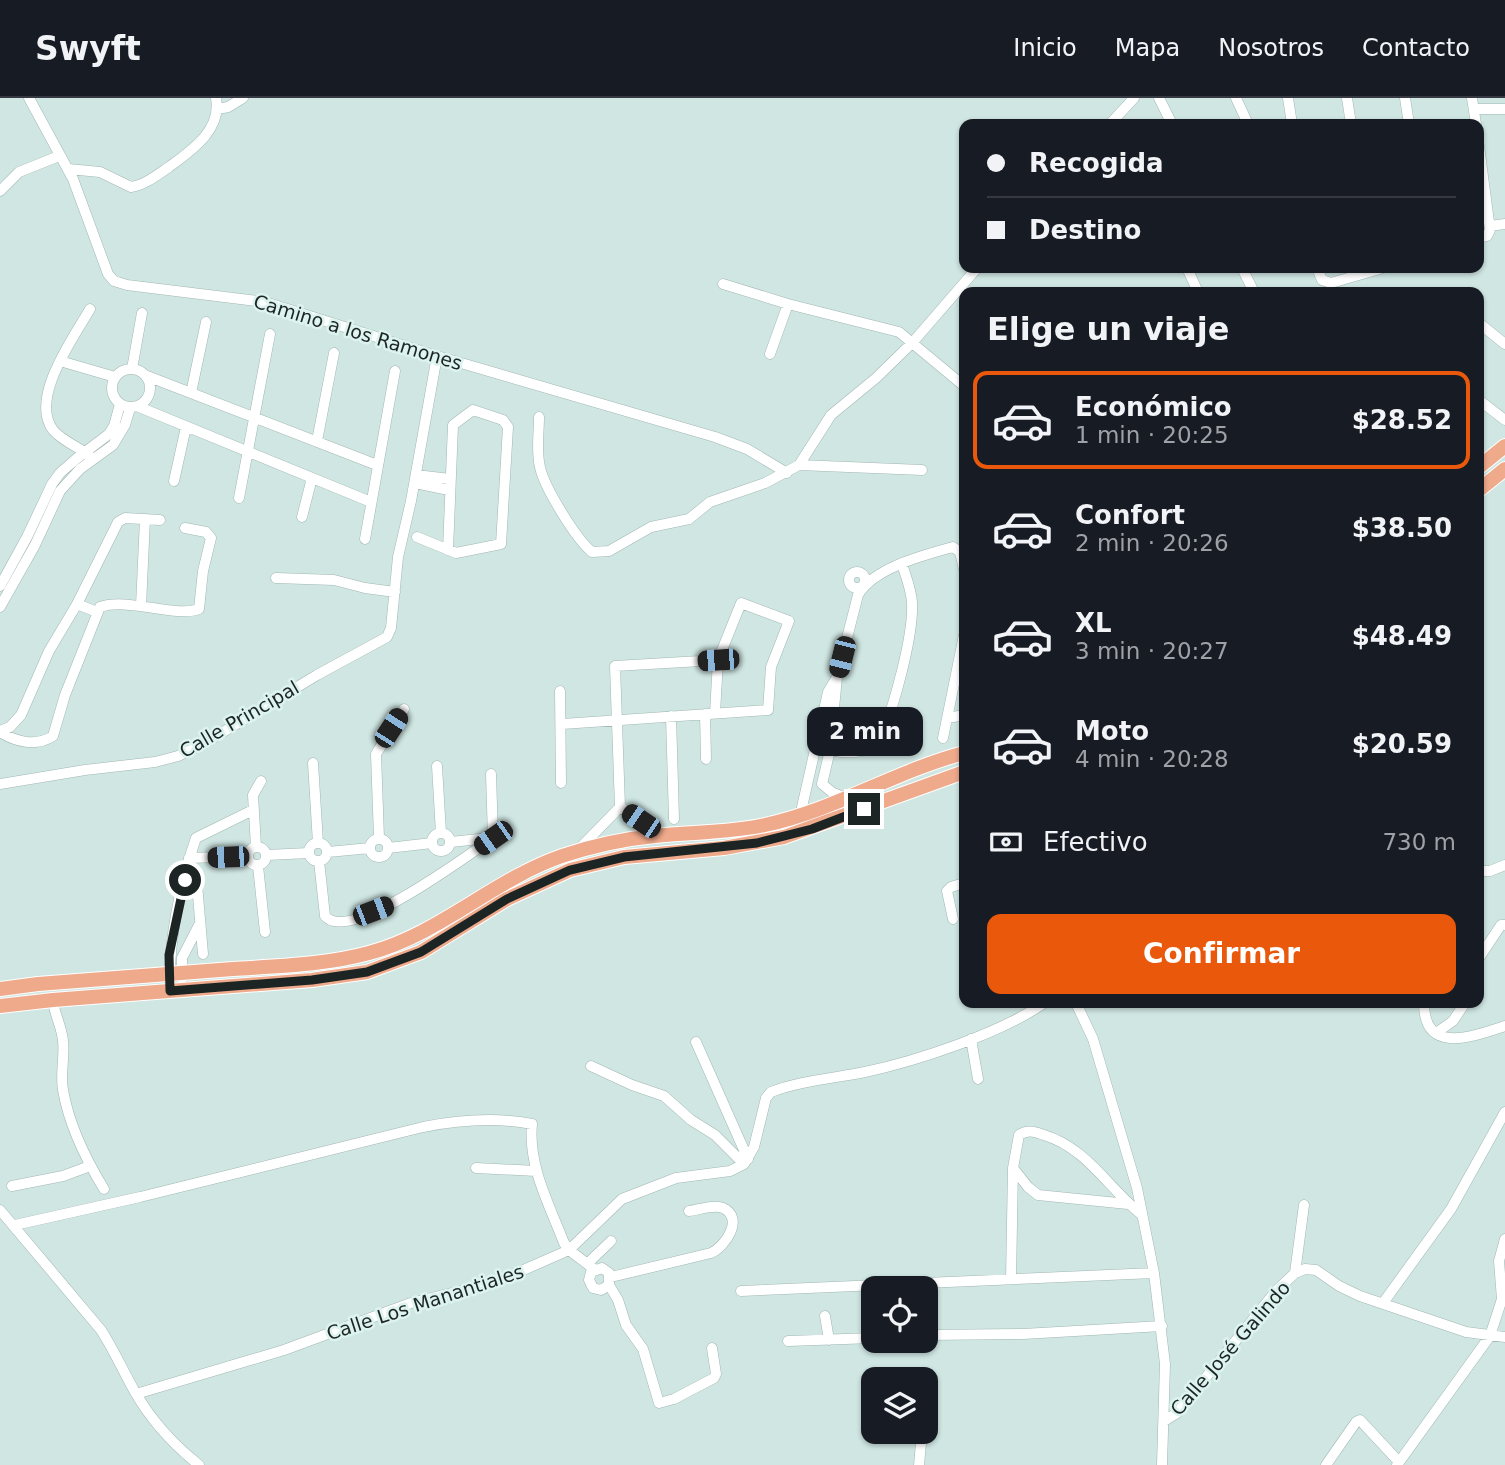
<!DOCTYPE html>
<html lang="es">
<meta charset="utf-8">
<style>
:root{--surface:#171b24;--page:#20242c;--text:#f1f3f6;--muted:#9ea1a6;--line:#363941;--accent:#ea580c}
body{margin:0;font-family:"DejaVu Sans",sans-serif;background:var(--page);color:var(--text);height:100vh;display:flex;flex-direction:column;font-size:26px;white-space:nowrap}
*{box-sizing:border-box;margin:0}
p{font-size:23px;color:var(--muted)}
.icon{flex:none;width:38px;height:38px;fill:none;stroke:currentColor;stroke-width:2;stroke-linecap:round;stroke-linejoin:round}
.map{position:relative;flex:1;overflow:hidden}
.drawer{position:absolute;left:959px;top:189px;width:525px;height:721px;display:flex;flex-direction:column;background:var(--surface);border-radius:14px;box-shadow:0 2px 5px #0004}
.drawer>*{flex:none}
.guide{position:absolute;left:959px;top:21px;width:525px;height:154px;border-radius:14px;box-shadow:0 2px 5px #0004;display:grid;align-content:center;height:154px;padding:0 28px;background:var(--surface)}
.tools{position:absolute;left:861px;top:1178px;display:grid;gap:14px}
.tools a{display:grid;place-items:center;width:77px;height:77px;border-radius:14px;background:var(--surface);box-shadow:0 2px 5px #0004;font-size:35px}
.end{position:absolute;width:32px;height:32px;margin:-16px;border:9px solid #1d2524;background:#fff;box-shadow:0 0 0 4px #fff}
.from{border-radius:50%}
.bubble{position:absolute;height:49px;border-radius:14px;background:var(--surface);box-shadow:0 2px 5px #0004;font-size:23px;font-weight:600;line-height:49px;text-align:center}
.car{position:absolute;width:21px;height:42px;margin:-21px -10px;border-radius:9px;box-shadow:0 0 5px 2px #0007;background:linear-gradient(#222 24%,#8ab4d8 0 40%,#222 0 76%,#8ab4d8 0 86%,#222 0)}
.guide b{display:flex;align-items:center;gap:24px;height:66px;font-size:26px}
.guide b+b{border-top:2px solid var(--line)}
.guide i{width:18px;height:18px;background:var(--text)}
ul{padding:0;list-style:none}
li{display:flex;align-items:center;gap:21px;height:98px;margin:0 14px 10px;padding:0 14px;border:4px solid transparent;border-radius:14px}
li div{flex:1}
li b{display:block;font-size:26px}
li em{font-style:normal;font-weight:600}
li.current{border-color:var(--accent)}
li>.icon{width:63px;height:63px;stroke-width:1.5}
h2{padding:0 28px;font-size:32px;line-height:84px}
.pay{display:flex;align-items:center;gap:18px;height:77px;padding:0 28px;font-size:26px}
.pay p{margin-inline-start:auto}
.action{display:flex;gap:14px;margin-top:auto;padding:14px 28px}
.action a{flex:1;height:80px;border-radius:14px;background:var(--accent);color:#fff;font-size:28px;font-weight:600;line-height:80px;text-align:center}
header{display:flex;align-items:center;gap:42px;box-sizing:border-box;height:98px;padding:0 35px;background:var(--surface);border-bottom:2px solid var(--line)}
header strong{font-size:33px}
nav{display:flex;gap:38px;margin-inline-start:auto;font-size:24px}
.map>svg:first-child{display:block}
</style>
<header>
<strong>Swyft</strong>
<nav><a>Inicio</a><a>Mapa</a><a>Nosotros</a><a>Contacto</a></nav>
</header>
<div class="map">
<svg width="1505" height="1367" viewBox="0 0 1505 1367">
<rect width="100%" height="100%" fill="#cfe6e2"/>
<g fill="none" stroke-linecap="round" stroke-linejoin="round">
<defs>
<path id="minor" d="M29,0L73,81L108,176L114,183L127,187L265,204L437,258L715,339L747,351L787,375
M1159,0L1172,26
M1236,0L1248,26
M1288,0L1292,26
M1347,0L1351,26
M1405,0L1409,26
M1472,0L1476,26
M218,11L228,9L243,0
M1474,11H1505
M1110,26L1134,0
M1479,48L1490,132L1487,138L1479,140
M68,71L100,74L131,89C145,87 157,77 169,69C192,52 222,32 216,0
M0,93L19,74L59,58
M1490,128L1505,126
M1187,170L1198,194
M1242,170L1254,194
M1317,170L1322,182L1331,185L1383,170
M723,186L788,206L899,234L964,288
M1479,225L1505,246
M770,256L788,206
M60,263L115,279
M112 290a19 19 0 1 1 38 0a19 19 0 1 1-38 0Z
M132,271L142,215
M147,278L377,367
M191,295L206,224
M1479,302L1505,322
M139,309L371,404
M539,319C539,335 536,354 540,369C544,389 576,441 592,454L609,453L651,429L689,421L710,404L765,385L799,367L831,317L876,280L913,244L977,170
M317,343L334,255
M89,357C78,349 61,342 53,332C29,300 74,239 90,211
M799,367L922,372
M416,377L450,381
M174,383L186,329
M415,385L449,392
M239,400L270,236
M302,419L312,380
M417,439L456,455L501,446L508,329L503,322L473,312L453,327L448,452
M365,441L395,273
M849 482a8 8 0 1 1 16 0a8 8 0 1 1-16 0Z
M276,480L334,482L365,490L395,494
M0,488L27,439L52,386L60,375L76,361L109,336L114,328L120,306
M77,506L118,424L125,420L160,422
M141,508L145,421
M0,509L35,447L60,393L80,371L113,347L125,327L130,310
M560,593L561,685
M705,616L706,661
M671,618L674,721
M948,620L964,617
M562,626L768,612L771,569L789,523L741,505L718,562L715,615
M0,633L10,629L21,617L49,553L77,506L97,514
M0,634C16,644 36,649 53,638L65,597L100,509C127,499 176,520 199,511L203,473L211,440L206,434L185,430
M943,640L964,537
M814,650C838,653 860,661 880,643C893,611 914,538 912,504C911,491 906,479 902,466
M313,665L318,745
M437,668L441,735
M491,676L493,740
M0,686L85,672L155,664L178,658L205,645L317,577L387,539L391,530L398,459L411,403L437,258
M846,700L833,695L822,686L830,652L837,579L858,497C873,470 924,457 953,449L960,454L964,471
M620,709L662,737
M800,718L828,594L837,579
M432 744a9 9 0 1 1 18 0a9 9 0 1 1-18 0Z
M379,740L376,656L404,611
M370 750a9 9 0 1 1 18 0a9 9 0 1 1-18 0Z
M451,744L489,740
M309 754a9 9 0 1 1 18 0a9 9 0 1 1-18 0Z
M248 758a9 9 0 1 1 18 0a9 9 0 1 1-18 0Z
M256,749L253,697L261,683
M388,750L432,745
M580,750L620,709L615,568L718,562
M328,754L370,750
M267,757L309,755
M189,760L248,758
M189,761L197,786L203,856
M319,763L325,818C349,847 469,756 493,740
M258,768L265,834
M1479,773H1490L1505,767
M953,821L947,793L951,789L964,785
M1479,860L1501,827H1505
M182,881V860L199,827
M170,893C168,845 180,785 196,740L253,712
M53,902C54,916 62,929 63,943C65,959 60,975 63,992C69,1027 85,1060 104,1091
M1076,905L1093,941L1137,1090L1154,1175L1165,1266L1162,1367
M1424,905C1424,958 1474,938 1505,928
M1436,935L1453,923L1465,905
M971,941L978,981
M696,944L748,1061
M591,968L632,987L664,998L691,1022L715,1037L744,1066
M476,1070L536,1073
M1013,1070L1028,1089L1038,1097L1128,1106
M12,1088L63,1078L90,1068
M0,1112L101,1232C114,1252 123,1273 135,1294C151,1322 174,1347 199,1367
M15,1127L140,1099L423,1029C459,1022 496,1019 532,1026C528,1068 549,1106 564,1145L569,1152L594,1171
M588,1165L611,1143
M1295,1175L1304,1107
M611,1179L711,1155C725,1149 745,1120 723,1110C715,1106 698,1112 689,1113
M1011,1181L1013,1070L1019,1037C1028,1031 1035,1034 1044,1037C1087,1050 1108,1090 1141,1116
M609,1187L601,1192L593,1190L589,1182L591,1174L602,1170L609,1175V1187L618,1202L626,1227L643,1251L659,1305L674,1301L714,1280L716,1276L712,1250
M741,1193L1154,1175
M1383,1205L1451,1111L1505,1014
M825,1218L829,1242
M926,1237L1023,1236L1162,1228
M788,1243L873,1240
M136,1296L284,1252L411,1205L496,1184L569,1152L622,1101L676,1080L730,1073L744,1066L754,1049L766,1000L771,994C798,983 836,980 865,974C917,963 1001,935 1044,905
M1164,1323L1177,1315L1276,1193L1295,1175L1305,1171L1316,1172L1339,1188L1360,1198L1466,1234L1505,1239
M919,1367L922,1334
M1326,1367L1356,1324L1360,1322L1399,1364
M1397,1367L1490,1238L1502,1201L1499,1163L1505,1141"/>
<path id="primary" d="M1479,369L1505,348
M1479,392L1505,371
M0,891L38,886C103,881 168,876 233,871C278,868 325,867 369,855C440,836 493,782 562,758C592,748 623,741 655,738C692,734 729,735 765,727C835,712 896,673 964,655
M0,908L53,902L312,882L367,874L421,854L507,801L570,772L624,759L724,750L784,739L964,674"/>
</defs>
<use href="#minor" stroke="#a1b7b3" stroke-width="11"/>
<use href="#primary" stroke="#fff" stroke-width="16"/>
<use href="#minor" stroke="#fff" stroke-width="10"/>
<use href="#primary" stroke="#efa98b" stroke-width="14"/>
</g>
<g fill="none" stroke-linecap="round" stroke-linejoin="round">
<path stroke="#1d2524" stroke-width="9" d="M185,782L169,857L170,893L312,882L367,874L421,854L507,801L570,772L624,759L757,745L812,731L864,711"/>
</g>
<g text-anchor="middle" stroke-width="5" stroke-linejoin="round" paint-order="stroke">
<g font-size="19" fill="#1d2524" stroke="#dcf3ef">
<text transform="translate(358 234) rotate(17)" y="7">Camino a los Ramones</text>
<text transform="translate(239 621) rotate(-30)" y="7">Calle Principal</text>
<text transform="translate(425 1204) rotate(-18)" y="7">Calle Los Manantiales</text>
<text transform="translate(1230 1250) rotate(-49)" y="7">Calle José Galindo</text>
</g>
</g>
</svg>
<div class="tools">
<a><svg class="icon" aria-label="locate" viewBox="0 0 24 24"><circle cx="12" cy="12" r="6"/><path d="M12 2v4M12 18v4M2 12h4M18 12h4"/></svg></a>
<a><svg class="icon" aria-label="layers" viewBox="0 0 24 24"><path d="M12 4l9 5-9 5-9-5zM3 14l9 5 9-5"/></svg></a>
</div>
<i class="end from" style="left:185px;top:782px"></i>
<i class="end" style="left:864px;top:711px"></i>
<div class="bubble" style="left:807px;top:609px;width:116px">2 min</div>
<i class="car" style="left:842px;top:559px;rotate:194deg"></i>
<i class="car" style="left:718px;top:562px;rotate:266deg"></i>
<i class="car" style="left:391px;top:630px;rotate:33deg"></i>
<i class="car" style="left:641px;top:723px;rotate:304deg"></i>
<i class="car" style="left:493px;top:740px;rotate:235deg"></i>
<i class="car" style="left:228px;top:759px;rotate:268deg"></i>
<i class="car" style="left:373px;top:813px;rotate:69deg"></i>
<div class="guide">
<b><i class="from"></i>Recogida</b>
<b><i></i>Destino</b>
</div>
<section class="drawer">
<h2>Elige un viaje</h2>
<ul>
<li class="current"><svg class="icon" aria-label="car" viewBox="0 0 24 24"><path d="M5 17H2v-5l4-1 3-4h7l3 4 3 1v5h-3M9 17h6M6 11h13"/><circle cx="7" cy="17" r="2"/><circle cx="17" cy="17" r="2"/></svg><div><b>Económico</b><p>1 min · 20:25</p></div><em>$28.52</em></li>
<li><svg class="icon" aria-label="car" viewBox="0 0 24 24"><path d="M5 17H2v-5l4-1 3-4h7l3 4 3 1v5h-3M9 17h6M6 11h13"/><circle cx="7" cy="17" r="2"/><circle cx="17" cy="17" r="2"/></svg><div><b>Confort</b><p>2 min · 20:26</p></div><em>$38.50</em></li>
<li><svg class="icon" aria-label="car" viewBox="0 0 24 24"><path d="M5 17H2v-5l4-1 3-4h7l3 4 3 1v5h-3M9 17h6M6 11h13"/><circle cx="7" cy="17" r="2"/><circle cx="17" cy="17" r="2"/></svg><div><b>XL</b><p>3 min · 20:27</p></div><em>$48.49</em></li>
<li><svg class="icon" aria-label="car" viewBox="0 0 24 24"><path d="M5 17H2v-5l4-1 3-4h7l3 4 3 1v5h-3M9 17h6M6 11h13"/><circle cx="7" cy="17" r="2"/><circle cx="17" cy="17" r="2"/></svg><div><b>Moto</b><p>4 min · 20:28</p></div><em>$20.59</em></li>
</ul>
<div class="pay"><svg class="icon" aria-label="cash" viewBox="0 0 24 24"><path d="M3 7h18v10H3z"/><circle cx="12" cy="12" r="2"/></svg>Efectivo<p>730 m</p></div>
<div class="action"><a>Confirmar</a></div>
</section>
</div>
